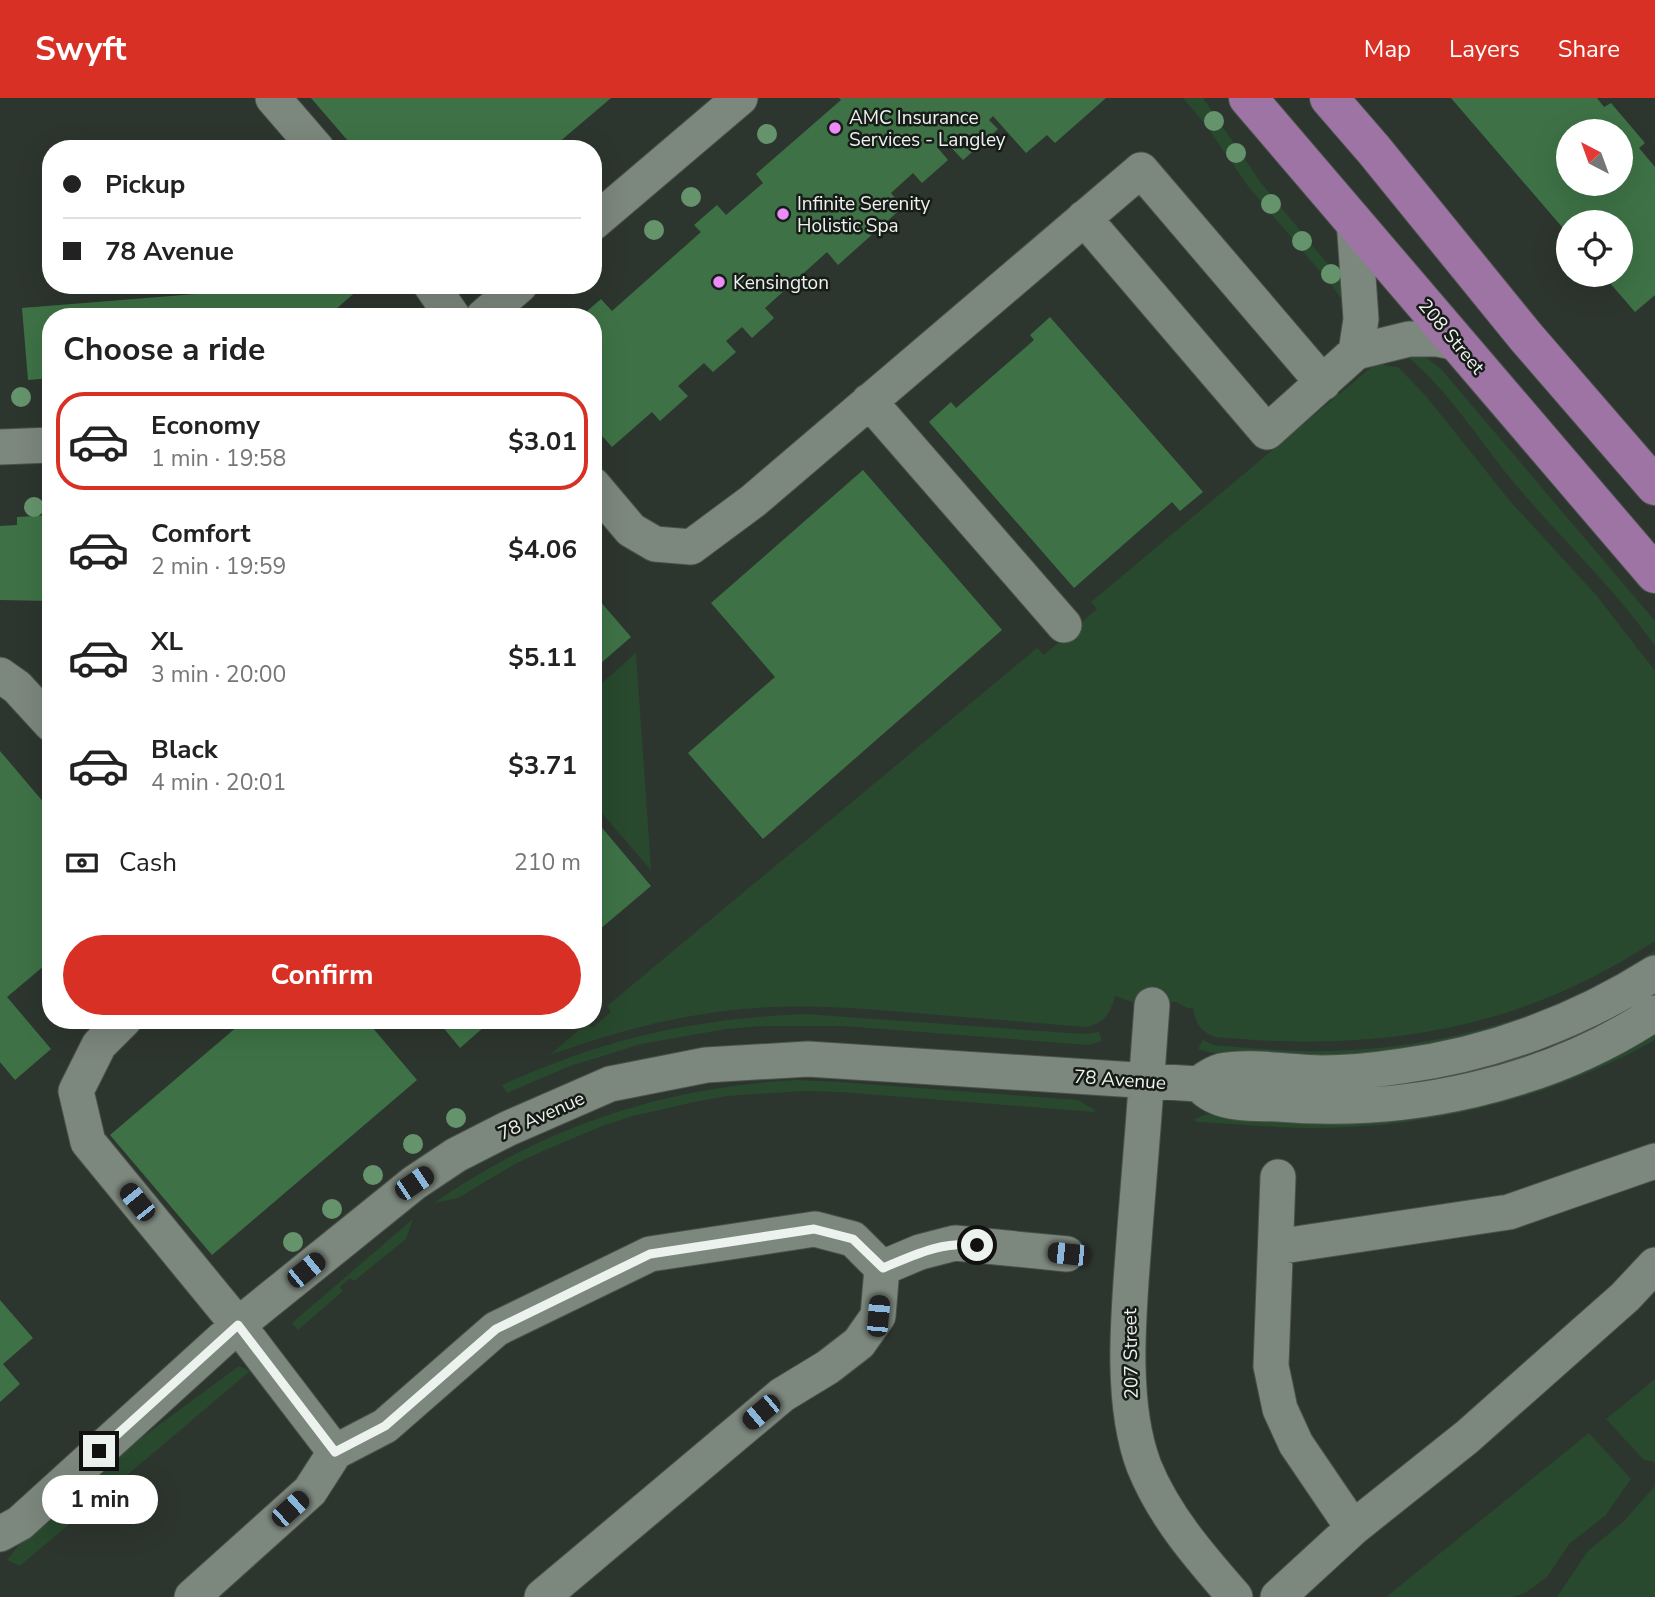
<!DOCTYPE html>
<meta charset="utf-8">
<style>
:root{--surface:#fff;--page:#f2f2f2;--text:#222;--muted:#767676;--line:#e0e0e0;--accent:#d93025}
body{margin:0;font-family:"Nunito Sans",sans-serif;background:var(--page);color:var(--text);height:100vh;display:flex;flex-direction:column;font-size:26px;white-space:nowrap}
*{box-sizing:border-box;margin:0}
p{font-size:23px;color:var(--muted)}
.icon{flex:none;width:38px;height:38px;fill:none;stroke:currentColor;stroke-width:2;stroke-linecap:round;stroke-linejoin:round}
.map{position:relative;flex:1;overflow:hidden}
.drawer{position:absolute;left:42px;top:210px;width:560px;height:721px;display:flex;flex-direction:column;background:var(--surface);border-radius:28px;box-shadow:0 7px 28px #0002}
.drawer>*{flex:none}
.guide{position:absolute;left:42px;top:42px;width:560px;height:154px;border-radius:28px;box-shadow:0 7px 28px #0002;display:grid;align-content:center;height:154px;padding:0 21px;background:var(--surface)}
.needle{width:46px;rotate:319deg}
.buttons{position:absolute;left:1556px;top:21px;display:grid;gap:14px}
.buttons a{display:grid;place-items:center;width:77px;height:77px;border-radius:50%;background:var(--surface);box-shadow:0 7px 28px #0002;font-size:35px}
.end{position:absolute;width:32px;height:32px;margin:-16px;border:9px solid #ecf2ed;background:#111;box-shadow:0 0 0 4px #111}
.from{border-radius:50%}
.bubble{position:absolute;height:49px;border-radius:24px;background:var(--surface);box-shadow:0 7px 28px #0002;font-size:23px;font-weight:700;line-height:49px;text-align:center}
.car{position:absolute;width:21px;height:42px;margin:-21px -10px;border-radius:9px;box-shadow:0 0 5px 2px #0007;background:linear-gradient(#222 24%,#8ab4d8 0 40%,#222 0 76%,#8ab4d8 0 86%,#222 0)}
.guide b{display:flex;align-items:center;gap:24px;height:66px;font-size:26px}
.guide b+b{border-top:2px solid var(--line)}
.guide i{width:18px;height:18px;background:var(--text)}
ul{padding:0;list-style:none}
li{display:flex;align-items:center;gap:21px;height:98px;margin:0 14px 10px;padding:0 7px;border:4px solid transparent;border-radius:28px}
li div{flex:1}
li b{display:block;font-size:26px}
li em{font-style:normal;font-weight:700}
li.selected{border-color:var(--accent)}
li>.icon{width:63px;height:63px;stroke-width:1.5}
h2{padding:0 21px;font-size:32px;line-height:84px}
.pay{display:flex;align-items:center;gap:18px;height:77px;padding:0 21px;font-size:26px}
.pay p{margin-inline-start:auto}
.action{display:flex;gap:14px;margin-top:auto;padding:14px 21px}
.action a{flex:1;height:80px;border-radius:42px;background:var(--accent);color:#fff;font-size:28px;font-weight:700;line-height:80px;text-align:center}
header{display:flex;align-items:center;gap:42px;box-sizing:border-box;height:98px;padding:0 35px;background:var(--accent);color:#fff}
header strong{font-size:33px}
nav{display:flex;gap:38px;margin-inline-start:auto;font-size:24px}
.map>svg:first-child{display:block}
</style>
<header>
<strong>Swyft</strong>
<nav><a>Map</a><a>Layers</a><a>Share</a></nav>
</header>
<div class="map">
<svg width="1655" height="1499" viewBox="0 0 1655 1499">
<rect width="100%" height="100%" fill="#2d362e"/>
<path fill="#28492d" d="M1183,0H1203L1261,85L1340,181L1344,187V205L1333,189L1248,88L1205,26Z
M1403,255L1423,257L1441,271L1655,523V548C1612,487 1558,438 1511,381C1476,338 1446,289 1403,255Z
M1380,262L1384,267L1398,269L1426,298L1510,403L1597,498L1655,573V843C1516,934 1377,954 1215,939C1200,933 1196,926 1193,910H1187L1176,904H1132L1115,898C1110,916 1105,925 1086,929C1029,924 973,920 916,915C868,911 821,907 773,909C696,912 622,931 550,957L587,925L592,930L611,914L607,908L1037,550L1044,557L1097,511L1091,504Z
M636,555L651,772L593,705V593Z
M1655,852V865L1519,930L1337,963L1217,956L1198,951L1203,942L1213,947C1251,950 1290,954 1329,953C1442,950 1562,918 1655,852Z
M805,916L1083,936L1099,934L1102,943L1088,947L844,928H762L726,931L641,946L570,968L507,995L502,987C606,940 691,921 805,916Z
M1655,931V942C1556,998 1442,1027 1329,1030C1285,1031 1240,1026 1196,1024L1195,1021L1213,1014L1291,1019Z
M795,982L840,984L1078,1002L1095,1012V1014L840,994L803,993L727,998L694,1004L633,1018L602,1028L543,1053L515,1066L458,1100L434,1105C545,1028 661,990 795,982Z
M413,1121L406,1141L354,1183L350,1180L340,1189L343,1193L298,1232L292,1225Z
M239,1268L250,1273L20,1468L7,1462L23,1442L118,1357Z
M1655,1281V1364L1644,1362L1606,1321Z
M1589,1335L1631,1381L1605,1418L1570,1445L1547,1479L1525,1495L1512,1499H1386Z
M1655,1388V1499H1557L1588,1453L1623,1424Z"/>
<path fill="#3e7246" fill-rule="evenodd" d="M311,0H611L551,51H355Z
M839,0H1106L1055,45L1047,37L1026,55L993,18L989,22L998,31L963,62L945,43L937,49L948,62L922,85L913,75L891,95L903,109L838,167L827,154L765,210L774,220L752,240L742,229L726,243L736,254L713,274L704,265L678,288L688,298L660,323L652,314L612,349L593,328V219H580L601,201L612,213L701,134L694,127L717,107L726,117L763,85L756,76L841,2Z
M1451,0H1597L1604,9L1611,5L1645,45L1639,50L1655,69V197L1635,214L1603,177H1620V124H1568V136ZM1568,33H1620V86H1568Z
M231,187H356L359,191L327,219H51V280L28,282L22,210L233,193Z
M1050,219L1203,394L1180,413L1172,404L1074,490L929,324L951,304L956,310L1034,242L1030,237Z
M863,372L1002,532L763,741L688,655L775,579L711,505Z
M51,417V503L0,502V428L17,427V419Z
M593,495L631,539L593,572Z
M0,653L51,713V862L7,899L51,951L15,982L0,964Z
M593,719L651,788L593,837Z
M245,922H366L417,982L212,1157L110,1037Z
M437,922H492L460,950Z
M0,1202L33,1240L3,1266L20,1286L0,1304Z"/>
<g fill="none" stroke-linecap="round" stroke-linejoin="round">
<defs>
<path id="minor" d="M273,0L317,51
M1084,120L1267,334L1356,254L1409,241H1438L1458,245
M1354,122L1361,221L1356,254
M593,125L740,0
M431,187L453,219
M483,219L520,187
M869,303L1064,527
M0,349L51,347
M593,387L631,432L655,446L691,449L753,403L1141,72L1323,285
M0,577L17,589L51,626
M1152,907C1147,981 1141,1056 1135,1130C1130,1202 1118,1300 1144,1368C1164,1418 1200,1459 1235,1499
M124,922L99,947L76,993L88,1044L238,1227L335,1354
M1198,986C1203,990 1209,996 1215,998C1233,1007 1259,1005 1278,1006C1406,1017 1547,987 1655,915
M1278,1079L1271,1268L1280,1311L1296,1346L1353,1430
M1276,1149L1509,1114L1655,1063
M882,1170L920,1154L955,1145L1067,1156
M0,1436L20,1425L238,1227L414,1085L456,1057L507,1031L610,986L706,967L808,961L1198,986C1205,981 1213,975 1221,973C1250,967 1292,975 1322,975C1349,975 1376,972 1402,968C1492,956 1579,923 1655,875
M192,1499L310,1393L335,1354L385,1328L496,1231L650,1156L815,1131L853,1141L882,1170L878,1218L859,1245L828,1269L782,1297L542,1499
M1278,1499L1353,1430L1467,1339L1625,1199L1655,1167"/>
<path id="major" d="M1248,0L1655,476
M1329,0L1374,52L1526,239L1655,388"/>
</defs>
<use href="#minor" stroke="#49514a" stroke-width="37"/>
<use href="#major" stroke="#49514a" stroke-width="40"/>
<use href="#minor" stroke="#7c877d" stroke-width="35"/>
<use href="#major" stroke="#9e74a5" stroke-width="38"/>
</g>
<g fill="#65946c">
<circle cx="1214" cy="23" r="10"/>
<circle cx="767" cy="36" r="10"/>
<circle cx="1236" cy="55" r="10"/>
<circle cx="691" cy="99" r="10"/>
<circle cx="1271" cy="106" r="10"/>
<circle cx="654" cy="132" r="10"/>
<circle cx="1302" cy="143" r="10"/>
<circle cx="1331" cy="176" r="10"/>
<circle cx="21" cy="299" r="10"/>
<circle cx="34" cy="409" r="10"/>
<circle cx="456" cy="1020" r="10"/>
<circle cx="413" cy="1046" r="10"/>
<circle cx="373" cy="1077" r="10"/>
<circle cx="332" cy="1111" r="10"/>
<circle cx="293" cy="1144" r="10"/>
</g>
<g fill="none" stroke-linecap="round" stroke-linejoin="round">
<path stroke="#ecf2ed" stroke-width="9" d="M99,1353L238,1227L335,1354L385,1328L496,1231L650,1156L814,1131L853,1141L883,1170C917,1156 939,1144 977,1147"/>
</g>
<g fill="#ec8cfa" stroke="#181c18" stroke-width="2.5">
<circle cx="835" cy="30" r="7"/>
<circle cx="783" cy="116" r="7"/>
<circle cx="719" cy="184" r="7"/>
</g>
<g text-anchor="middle" stroke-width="5" stroke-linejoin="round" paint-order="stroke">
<g font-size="19" fill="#ecf2ed" stroke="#181c18" text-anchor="start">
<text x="849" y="26">AMC Insurance<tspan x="849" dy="22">Services - Langley</tspan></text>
<text x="797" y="112">Infinite Serenity<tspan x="797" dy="22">Holistic Spa</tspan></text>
<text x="733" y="191">Kensington</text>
</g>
<g font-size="19" fill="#ecf2ed" stroke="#181c18">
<text transform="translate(1452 238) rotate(50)" y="7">208 Street</text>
<text transform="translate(1120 981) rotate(4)" y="7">78 Avenue</text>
<text transform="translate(541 1017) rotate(-24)" y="7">78 Avenue</text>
<text transform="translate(1130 1256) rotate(-91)" y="7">207 Street</text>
</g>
</g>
</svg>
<div class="buttons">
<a><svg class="needle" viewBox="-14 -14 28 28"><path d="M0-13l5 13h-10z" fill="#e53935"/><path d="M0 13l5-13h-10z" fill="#767676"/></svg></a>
<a><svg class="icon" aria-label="locate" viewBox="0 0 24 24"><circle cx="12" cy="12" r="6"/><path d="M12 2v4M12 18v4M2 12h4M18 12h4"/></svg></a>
</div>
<i class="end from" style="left:977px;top:1147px"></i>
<i class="end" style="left:99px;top:1353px"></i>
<div class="bubble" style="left:42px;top:1377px;width:116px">1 min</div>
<i class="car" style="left:414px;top:1085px;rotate:56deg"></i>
<i class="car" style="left:137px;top:1104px;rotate:321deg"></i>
<i class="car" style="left:1068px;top:1156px;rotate:276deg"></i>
<i class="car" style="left:306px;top:1172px;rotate:51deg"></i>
<i class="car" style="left:878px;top:1218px;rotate:5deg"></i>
<i class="car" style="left:761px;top:1314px;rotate:230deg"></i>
<i class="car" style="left:290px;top:1411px;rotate:48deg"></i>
<div class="guide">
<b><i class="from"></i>Pickup</b>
<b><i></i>78 Avenue</b>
</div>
<section class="drawer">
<h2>Choose a ride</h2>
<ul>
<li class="selected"><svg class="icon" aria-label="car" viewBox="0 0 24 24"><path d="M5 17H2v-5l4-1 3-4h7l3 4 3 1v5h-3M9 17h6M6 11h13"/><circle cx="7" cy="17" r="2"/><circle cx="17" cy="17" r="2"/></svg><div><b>Economy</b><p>1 min · 19:58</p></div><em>$3.01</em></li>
<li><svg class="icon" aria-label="car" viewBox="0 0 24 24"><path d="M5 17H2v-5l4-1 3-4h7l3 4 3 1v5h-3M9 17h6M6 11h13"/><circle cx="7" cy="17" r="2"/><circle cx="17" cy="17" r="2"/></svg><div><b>Comfort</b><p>2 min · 19:59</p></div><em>$4.06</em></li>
<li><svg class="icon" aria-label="car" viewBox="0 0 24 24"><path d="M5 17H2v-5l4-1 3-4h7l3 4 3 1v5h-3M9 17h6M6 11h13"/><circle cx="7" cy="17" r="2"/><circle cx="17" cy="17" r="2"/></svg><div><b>XL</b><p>3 min · 20:00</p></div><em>$5.11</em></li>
<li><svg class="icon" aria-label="car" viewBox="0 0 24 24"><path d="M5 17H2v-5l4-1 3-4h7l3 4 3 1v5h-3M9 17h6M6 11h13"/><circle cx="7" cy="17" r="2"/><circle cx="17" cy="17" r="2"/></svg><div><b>Black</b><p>4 min · 20:01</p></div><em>$3.71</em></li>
</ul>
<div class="pay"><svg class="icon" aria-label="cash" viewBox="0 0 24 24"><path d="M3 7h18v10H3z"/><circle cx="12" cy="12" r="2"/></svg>Cash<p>210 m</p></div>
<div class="action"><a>Confirm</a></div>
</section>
</div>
